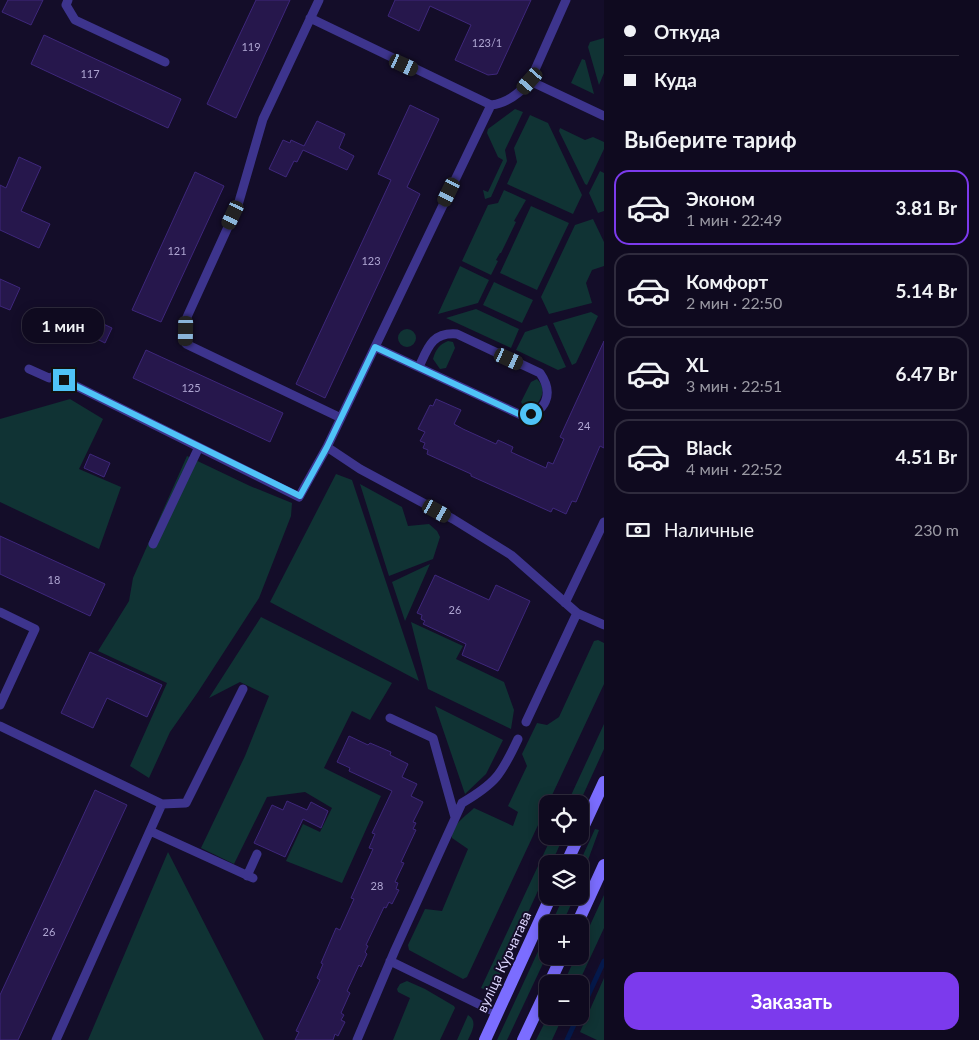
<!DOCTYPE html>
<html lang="ru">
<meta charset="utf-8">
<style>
:root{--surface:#0f0a1f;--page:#1d182c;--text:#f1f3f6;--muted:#9b9aa4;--line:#2f2b3d;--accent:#7c3aed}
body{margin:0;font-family:Lato,sans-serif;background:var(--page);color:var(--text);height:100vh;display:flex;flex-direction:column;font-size:19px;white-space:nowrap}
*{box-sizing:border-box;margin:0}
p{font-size:16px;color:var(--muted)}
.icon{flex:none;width:28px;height:28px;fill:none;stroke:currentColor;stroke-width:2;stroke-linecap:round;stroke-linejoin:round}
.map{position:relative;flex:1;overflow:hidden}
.side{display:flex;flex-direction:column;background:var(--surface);width:375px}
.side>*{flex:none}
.top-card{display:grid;align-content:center;height:110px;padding:0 20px;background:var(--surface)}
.buttons{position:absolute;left:539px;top:795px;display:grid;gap:10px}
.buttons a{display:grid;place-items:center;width:50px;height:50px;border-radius:10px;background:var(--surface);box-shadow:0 2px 12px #0003,0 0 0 1px var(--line);font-size:25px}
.end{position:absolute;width:22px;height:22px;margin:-11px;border:6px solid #4fc3f7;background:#111;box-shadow:0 0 0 2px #111}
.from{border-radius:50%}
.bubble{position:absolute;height:35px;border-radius:15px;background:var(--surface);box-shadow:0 2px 12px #0003,0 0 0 1px var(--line);font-size:16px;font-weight:700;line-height:35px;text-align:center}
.car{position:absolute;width:15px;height:30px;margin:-15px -8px;border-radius:6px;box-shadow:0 0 4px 1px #0007;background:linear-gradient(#222 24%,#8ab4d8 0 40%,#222 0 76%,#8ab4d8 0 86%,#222 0)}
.top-card b{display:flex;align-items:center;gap:18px;height:48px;font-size:19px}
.top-card b+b{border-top:1px solid var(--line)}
.top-card i{width:12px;height:12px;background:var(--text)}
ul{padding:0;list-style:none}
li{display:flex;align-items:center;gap:15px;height:75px;margin:0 10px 8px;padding:0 10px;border:2px solid var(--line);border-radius:15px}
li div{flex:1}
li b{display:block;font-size:19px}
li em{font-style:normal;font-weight:700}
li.active{border-color:var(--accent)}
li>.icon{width:45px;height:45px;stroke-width:1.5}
h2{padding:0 20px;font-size:22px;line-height:60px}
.pay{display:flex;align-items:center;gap:12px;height:55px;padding:0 20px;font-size:19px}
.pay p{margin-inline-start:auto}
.button{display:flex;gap:10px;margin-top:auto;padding:10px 20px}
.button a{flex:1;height:58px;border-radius:15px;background:var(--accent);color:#fff;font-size:20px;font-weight:700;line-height:58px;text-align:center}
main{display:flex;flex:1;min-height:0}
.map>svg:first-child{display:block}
</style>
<main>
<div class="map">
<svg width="604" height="1040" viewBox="0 0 604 1040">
<rect width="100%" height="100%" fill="#140d29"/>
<path fill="#103334" d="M604,38V73L599,85L588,47L590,42Z
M582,59L585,60L594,94L571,83Z
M515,109L523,112L505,150L507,161L491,197L485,199L483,190L488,192L503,160L498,157L487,133L488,129Z
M530,115L548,123L582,195L573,214L507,184L517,162L514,148Z
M560,128L585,140L593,137L604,142V149L587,185L585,184L559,131Z
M600,171L604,173V211L598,213L589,193Z
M504,190L526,200L514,221L516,222L501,253H500L496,260L498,261L491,275L462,261L488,205L498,203Z
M531,206L569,223L537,290L500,273Z
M593,219L604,242V266L592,270L586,283L592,303L549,314L541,297L575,225Z
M460,266L489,280L478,303L438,314Z
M494,282L533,300L522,323L483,305Z
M476,309L519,329L511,348L446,318Z
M591,312L598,316L576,363L572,365L553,323Z
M547,325L566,367L558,370L516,350L525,332Z
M398 338a9 9 0 1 1 18 0a9 9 0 1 1-18 0Z
M448,341L453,342L455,348L446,368L440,369L433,359C436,349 439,345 448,341Z
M537,379C546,388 543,397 536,405L524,407L521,402L531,382Z
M70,399L103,419L79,469L121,487L99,549L0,502V419Z
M187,456L250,486L292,503L291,516L259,598L198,692L170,732L149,778L130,766L167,683L98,651L129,601L133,578Z
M336,474L352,480L419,681L270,602Z
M360,484L402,507L408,526L429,524L437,531L440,537L433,559L389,576Z
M430,564L405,621L392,582Z
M261,617L392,683L370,720L352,711L324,768L381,796L342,883L286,861L303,824L320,832L332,808L305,792L267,797L234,864L201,848L245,756L269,696L240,682L209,698Z
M411,622L463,646L456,659L504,682L514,710L511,729L428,689Z
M598,640L604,643V684L467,977L463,979L409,950L408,945L425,909L442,911L468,849L452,838C451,825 466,816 474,808L513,826L518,812L508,806L527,766L522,754L537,723L547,725L559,717L594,641Z
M435,706L503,740L486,774L465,794Z
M604,724V749L579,804H567Z
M595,829L599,830L580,882L579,864Z
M552,836H564L551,864H548L547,871L494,987L486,990L481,988Z
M168,852L264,1040H88Z
M604,895V928L578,984H563L576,956H580V947Z
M564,896H575L562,924H551Z
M547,932V955L507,1040H497Z
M604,978V1040H597L580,1032Z
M407,981L425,989L454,1006L455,1008L440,1040H393L410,998L398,992L397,989L400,984Z
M468,1015C478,1021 472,1031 468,1040H457Z
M548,1016H563L552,1040H536Z"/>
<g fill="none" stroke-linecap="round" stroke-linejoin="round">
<path stroke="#05194b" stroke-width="5" d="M580,1013L604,961
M567,1040L578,1016"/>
</g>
<path fill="#26174c" stroke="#3e277b" d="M8,0H43L31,25L2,12Z
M256,0H290L236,118L207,104Z
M395,0H531L497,74L488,75L455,60L471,25L430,6L419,31L388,16Z
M44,35L181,99L168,128L31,64Z
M410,105L439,119L407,187L420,194L325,398L296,384L391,180L378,174Z
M317,121L345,134L339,148L354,156L347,170L303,150L297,162L294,161L286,177L269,169L283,140L290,143L291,140L304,146Z
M19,157L41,167L21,211L50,224L39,248L0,230V185L6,188Z
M195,172L224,186L161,322L132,310Z
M0,279L20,288L10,310L0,306Z
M97,321L112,328L105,343L91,336Z
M604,341V448L600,446L576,502L572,501L566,514L553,508L551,512L471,476V474L427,454L428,450L423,448L425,443L420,441L425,432L418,429L430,405L433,406L436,399L461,410L454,424L463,429L496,444L498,440L513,447L511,452L546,468L548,462L553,464L564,439L560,437Z
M146,350L283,413L270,442L133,378Z
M90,454L110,463L104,477L84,468Z
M0,536L105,584L90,616L0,574Z
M435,575L489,600L496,585L530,601L498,671L462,655L466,644L423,624L425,621L421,619L422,615L417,613Z
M90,652L162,685L147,717L107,698L93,728L61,713Z
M349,736L368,745L370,743L391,752L390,755L408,764L402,777L417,784L411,796L423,802L413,822L416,823L413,829L416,830L401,862L404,863L395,882L398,883L396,889L399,890L392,904L389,902L386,908L384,907L366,945L368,946L365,952L367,954L361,967L359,965L347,991L350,993L341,1013L344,1015L341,1020L345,1022L338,1036L335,1034L333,1040H295L299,1032L296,1031L320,980L317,978L323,964L321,963L336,928L340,930L354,899L351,898L373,849L369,848L375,834L372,833L392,791L349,771L350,768L337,762Z
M95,790L127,805L18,1040H0V995Z
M287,801L307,810L311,802L328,811L321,828L303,819L285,857L254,843L272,805L283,810Z"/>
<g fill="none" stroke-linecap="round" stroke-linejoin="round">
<path stroke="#3d348d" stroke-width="9" d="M68,0L66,5L75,20L165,62
M319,0L263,119L238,205L187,317L186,344L341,418
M310,18L491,105C507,103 520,93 530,81L566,0
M530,81L604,116
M375,347L521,415C547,414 554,393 540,373L457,334C432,332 428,347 419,367
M29,369L49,378L58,375
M64,380L299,497L327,447L491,105
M327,447L360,469L453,519L511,555L577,613L604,625
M153,544L199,447
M565,603L604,522
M0,612L35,629L0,705
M390,718L433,738L455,817
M526,722L577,613
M0,726L162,804L186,803L243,689
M150,831L253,878
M247,876L257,854
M390,961L497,1013
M56,1040L162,804
M357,1040L395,950L462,803C496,783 501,775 518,739"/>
<path stroke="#7b6dff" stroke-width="12" d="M580,834L604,782
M566,864L579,836
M577,924L604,865
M549,984L562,956
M485,1040L551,896
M523,1040L548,987"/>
</g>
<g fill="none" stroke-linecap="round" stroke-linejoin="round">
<path stroke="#4fc3f7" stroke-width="6" d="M64,380L300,496L327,447L375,347L521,415L531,414"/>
</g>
<g text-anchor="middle" stroke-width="4" stroke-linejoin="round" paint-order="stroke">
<g font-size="11" fill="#afa6d2">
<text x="487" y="47">123/1</text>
<text x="251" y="51">119</text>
<text x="90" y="78">117</text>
<text x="177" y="255">121</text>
<text x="371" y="265">123</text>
<text x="191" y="392">125</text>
<text x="584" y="430">24</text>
<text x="54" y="584">18</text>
<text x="455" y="614">26</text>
<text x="377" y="890">28</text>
<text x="49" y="936">26</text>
</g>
<g font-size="14" fill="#ddd6ff" stroke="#140d29">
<text transform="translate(504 962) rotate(-65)" y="5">вуліца Курчатава</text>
</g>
</g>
</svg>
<div class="buttons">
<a><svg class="icon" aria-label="locate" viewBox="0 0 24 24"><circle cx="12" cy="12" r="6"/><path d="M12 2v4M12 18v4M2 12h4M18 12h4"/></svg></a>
<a><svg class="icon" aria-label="layers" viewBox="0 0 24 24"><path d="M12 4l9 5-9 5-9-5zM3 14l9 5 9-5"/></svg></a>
<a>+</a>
<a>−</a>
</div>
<i class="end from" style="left:531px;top:414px"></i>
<i class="end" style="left:64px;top:380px"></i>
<div class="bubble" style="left:22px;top:308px;width:82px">1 мин</div>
<i class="car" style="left:404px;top:65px;rotate:115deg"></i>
<i class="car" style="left:530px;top:81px;rotate:221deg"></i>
<i class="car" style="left:449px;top:192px;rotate:206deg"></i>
<i class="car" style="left:233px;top:215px;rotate:205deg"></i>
<i class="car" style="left:186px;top:331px;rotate:181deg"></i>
<i class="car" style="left:509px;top:359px;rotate:115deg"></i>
<i class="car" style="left:437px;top:511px;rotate:119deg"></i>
</div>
<section class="side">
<div class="top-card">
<b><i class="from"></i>Откуда</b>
<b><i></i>Куда</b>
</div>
<h2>Выберите тариф</h2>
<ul>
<li class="active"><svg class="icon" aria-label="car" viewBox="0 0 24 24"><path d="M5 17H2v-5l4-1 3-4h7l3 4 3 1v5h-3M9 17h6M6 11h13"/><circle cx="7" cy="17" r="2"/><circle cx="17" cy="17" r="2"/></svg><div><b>Эконом</b><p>1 мин · 22:49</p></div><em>3.81 Br</em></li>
<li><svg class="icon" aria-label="car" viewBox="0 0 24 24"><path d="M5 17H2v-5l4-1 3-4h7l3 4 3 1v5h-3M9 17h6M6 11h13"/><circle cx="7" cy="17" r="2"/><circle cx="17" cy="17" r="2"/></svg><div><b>Комфорт</b><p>2 мин · 22:50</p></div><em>5.14 Br</em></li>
<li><svg class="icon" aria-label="car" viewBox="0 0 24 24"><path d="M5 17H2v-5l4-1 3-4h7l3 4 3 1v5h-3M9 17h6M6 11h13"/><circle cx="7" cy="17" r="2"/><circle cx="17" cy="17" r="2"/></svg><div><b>XL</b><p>3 мин · 22:51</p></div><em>6.47 Br</em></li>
<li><svg class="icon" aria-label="car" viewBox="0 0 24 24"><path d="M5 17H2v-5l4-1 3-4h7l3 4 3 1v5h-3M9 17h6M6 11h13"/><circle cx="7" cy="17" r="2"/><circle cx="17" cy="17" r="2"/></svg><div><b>Black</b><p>4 мин · 22:52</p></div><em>4.51 Br</em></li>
</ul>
<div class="pay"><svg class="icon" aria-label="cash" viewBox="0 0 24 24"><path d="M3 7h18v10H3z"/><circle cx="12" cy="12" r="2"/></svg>Наличные<p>230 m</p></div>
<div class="button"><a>Заказать</a></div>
</section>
</main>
